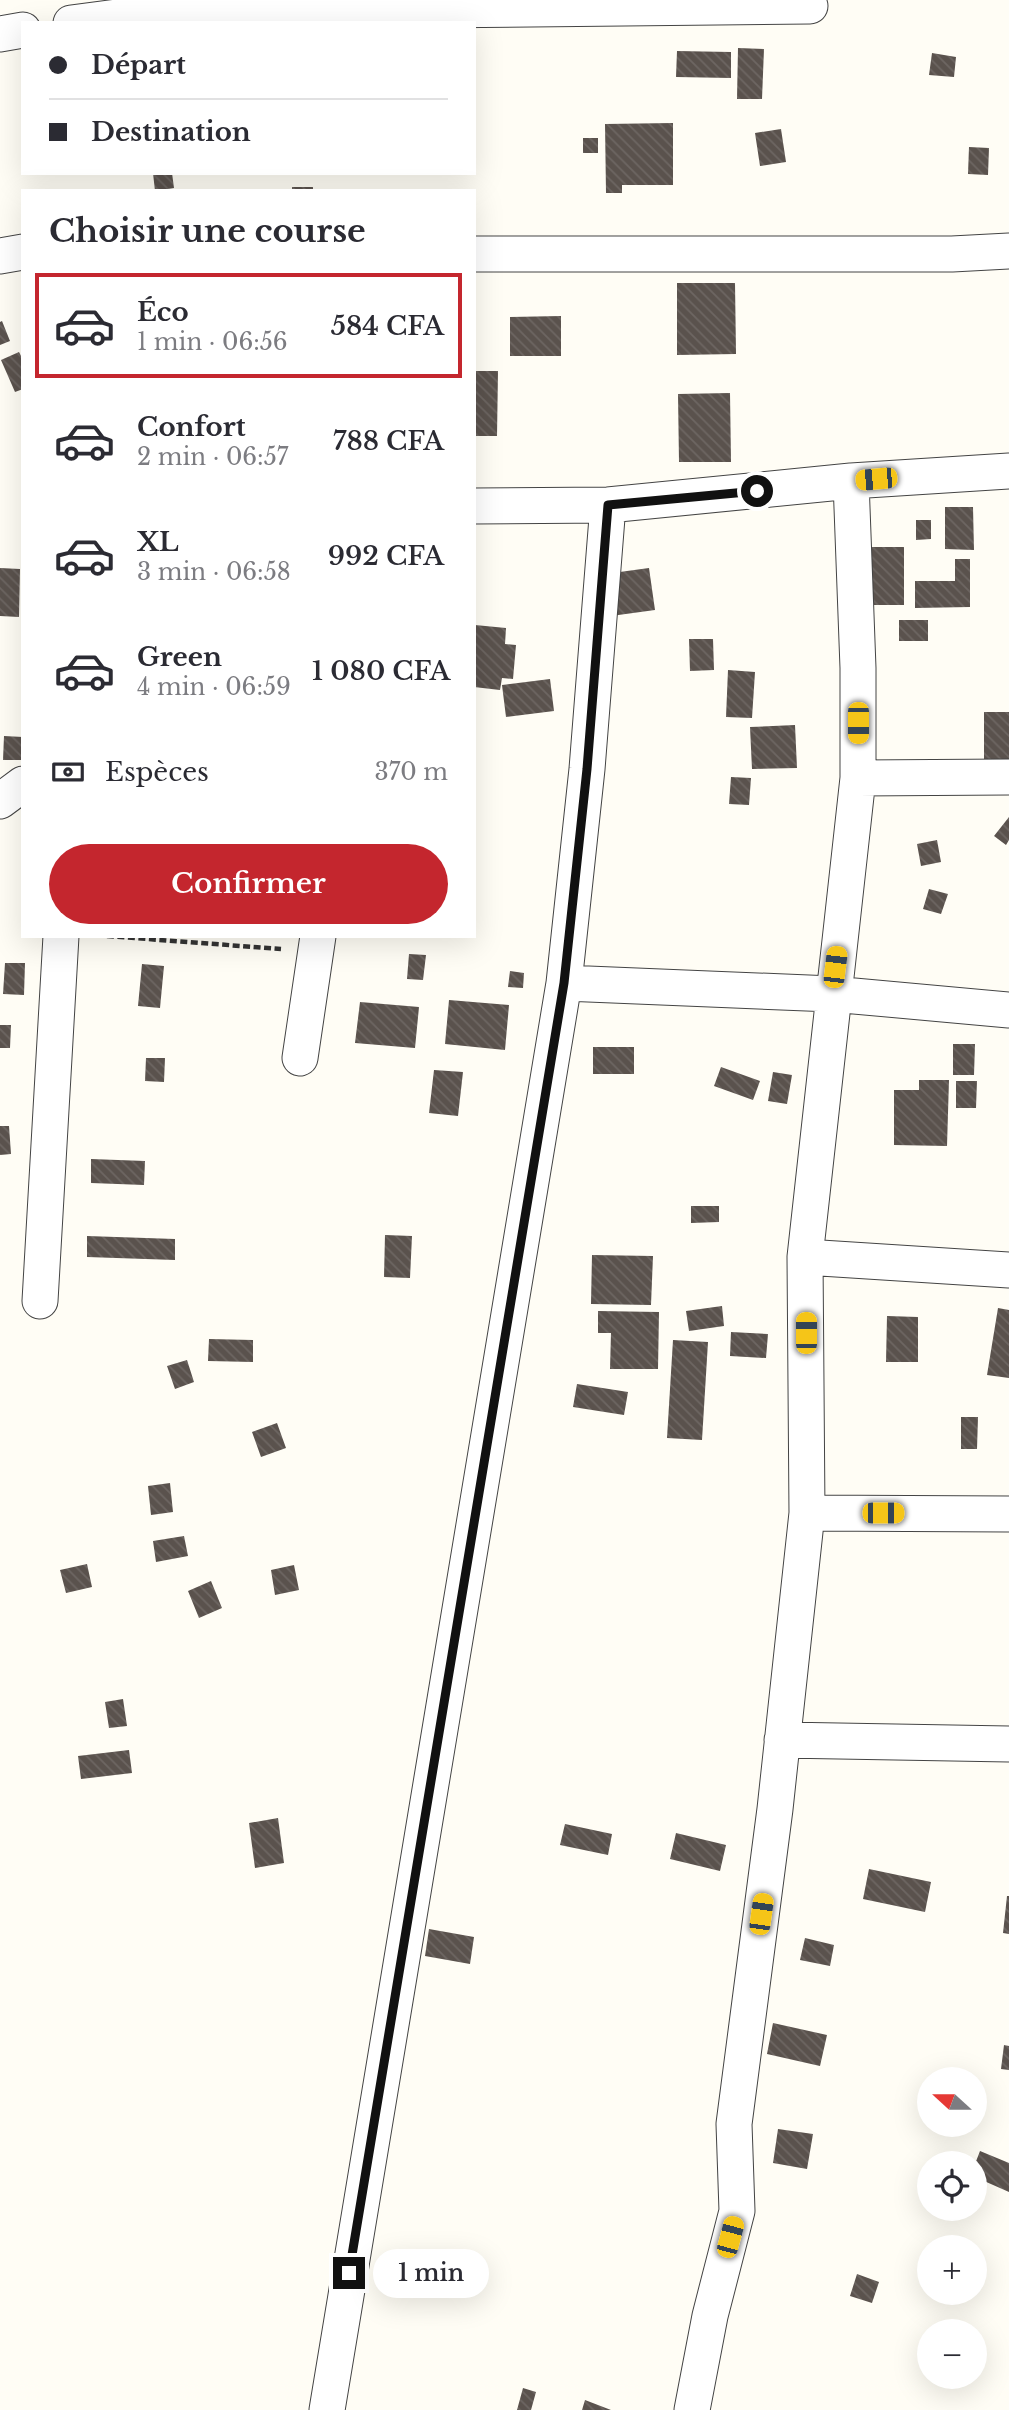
<!DOCTYPE html>
<html lang="fr">
<meta charset="utf-8">
<style>
:root{--surface:#fff;--page:#f7f7f7;--text:#2b2b33;--muted:#7c7c81;--line:#e1e1e2;--accent:#c4262e}
body{margin:0;font-family:"Libre Baskerville",serif;background:var(--page);color:var(--text);height:100vh;display:flex;flex-direction:column;font-size:26px;white-space:nowrap}
*{box-sizing:border-box;margin:0}
p{font-size:23px;color:var(--muted)}
.icon{flex:none;width:38px;height:38px;fill:none;stroke:currentColor;stroke-width:2;stroke-linecap:round;stroke-linejoin:round}
.map{position:relative;flex:1;overflow:hidden}
.side{position:absolute;left:21px;top:189px;width:455px;height:749px;display:flex;flex-direction:column;background:var(--surface);border-radius:0px;box-shadow:0 7px 28px #0002}
.side>*{flex:none}
.hud{position:absolute;left:21px;top:21px;width:455px;height:154px;border-radius:0px;box-shadow:0 7px 28px #0002;display:grid;align-content:center;height:154px;padding:0 28px;background:var(--surface)}
.needle{width:46px;rotate:291deg}
.fabs{position:absolute;left:917px;top:2067px;display:grid;gap:14px}
.fabs a{display:grid;place-items:center;width:70px;height:70px;border-radius:50%;background:var(--surface);box-shadow:0 7px 28px #0002;font-size:35px}
.end{position:absolute;width:32px;height:32px;margin:-16px;border:9px solid #111;background:#fff;box-shadow:0 0 0 4px #fff}
.from{border-radius:50%}
.bubble{position:absolute;height:49px;border-radius:24px;background:var(--surface);box-shadow:0 7px 28px #0002;font-size:23px;font-weight:600;line-height:49px;text-align:center}
.car{position:absolute;width:21px;height:42px;margin:-21px -10px;border-radius:9px;box-shadow:0 0 5px 2px #0007;background:linear-gradient(#f5c518 24%,#345 0 40%,#f5c518 0 76%,#345 0 86%,#f5c518 0)}
.hud b{display:flex;align-items:center;gap:24px;height:66px;font-size:26px}
.hud b+b{border-top:2px solid var(--line)}
.hud i{width:18px;height:18px;background:var(--text)}
ul{padding:0;list-style:none}
li{display:flex;align-items:center;gap:21px;height:105px;margin:0 14px 10px;padding:0 14px;border:4px solid transparent;border-radius:0px}
li div{flex:1}
li b{display:block;font-size:26px}
li em{font-style:normal;font-weight:600}
li.current{border-color:var(--accent)}
li>.icon{width:63px;height:63px;stroke-width:1.5}
h2{padding:0 28px;font-size:32px;line-height:84px}
.pay{display:flex;align-items:center;gap:18px;height:77px;padding:0 28px;font-size:26px}
.pay p{margin-inline-start:auto}
.button{display:flex;gap:14px;margin-top:auto;padding:14px 28px}
.button a{flex:1;height:80px;border-radius:42px;background:var(--accent);color:#fff;font-size:28px;font-weight:600;line-height:80px;text-align:center}
.map>svg:first-child{display:block}
</style>
<div class="map">
<svg width="1009" height="2410" viewBox="0 0 1009 2410">
<defs>
<pattern id="building-back-hatch" width="6" height="6" patternUnits="userSpaceOnUse" patternTransform="scale(1.75)"><rect width="6" height="6" fill="#5a524d"/><path d="M-1 5l2 2M0 0l6 6M5-1l2 2" fill="none" stroke="#6d6662"/></pattern>
</defs>
<rect width="100%" height="100%" fill="#fffdf5"/>
<path fill="url(#building-back-hatch)" d="M738,48L764,49L762,99H737Z
M677,51L731,52V78L676,77Z
M932,53L956,57L954,77L929,75Z
M673,123V185H622V193H606L605,124Z
M781,129L786,162L760,166L755,133Z
M583,138H598V153H583Z
M969,147L989,148L988,175L968,174Z
M153,173H172L174,188L155,191Z
M292,187H313V191H292Z
M677,283H735L736,354L677,355Z
M561,316V356H510V317Z
M2,321L10,341L0,345V322Z
M19,352L23,360V389L15,392L1,360Z
M474,371H498L497,436H474Z
M730,393L731,462H679L678,394Z
M945,507H973L974,550L945,549Z
M916,520H931V539L916,540Z
M870,547H904V605H871Z
M955,559H970V607L915,608V581H955Z
M0,568L20,569L19,617L0,616Z
M649,568L655,610L611,616L605,574Z
M899,620H928V641H899Z
M475,625L506,628L505,644L516,645L513,679L502,678L500,690L474,687Z
M689,639H713L714,670L690,671Z
M728,670L755,672L752,718L726,717Z
M550,679L554,711L506,717L502,685Z
M984,712H1009V760H984Z
M795,725L797,768L752,769L750,727Z
M4,736L23,737V760H3Z
M731,777L751,778L749,805L729,804Z
M1009,817V840L1006,845L994,836Z
M937,840L941,862L921,866L917,844Z
M929,889L948,894L941,914L923,909Z
M409,954L426,955L423,980L407,979Z
M5,963H25L24,995L3,994Z
M142,964L164,966L160,1008L138,1006Z
M510,971L524,973L523,988L508,987Z
M449,1000L509,1005L505,1050L445,1044Z
M360,1002L419,1007L415,1048L355,1043Z
M0,1025H11L10,1048H0Z
M953,1044H975L974,1075H953Z
M593,1047H634V1074H593Z
M146,1058H165L164,1082L145,1081Z
M721,1067L760,1081L753,1100L714,1086Z
M434,1070L463,1072L458,1116L429,1113Z
M773,1072L792,1075L787,1104L768,1101Z
M919,1080H949L947,1146L894,1145V1090H919Z
M956,1081H977L976,1108H956Z
M0,1126H9L11,1154L0,1155Z
M91,1159L145,1161L144,1185L91,1183Z
M691,1206H719V1222L691,1223Z
M385,1235L412,1236L410,1278L384,1277Z
M87,1236L175,1239V1260L87,1257Z
M592,1255L653,1256L651,1305L591,1304Z
M722,1306L724,1326L689,1331L686,1311Z
M998,1308L1009,1310V1378L987,1375Z
M598,1311L659,1312L658,1369H610L611,1333H598Z
M887,1316L918,1317V1362H886Z
M731,1332L768,1334L766,1358L730,1356Z
M209,1339L253,1340V1362L208,1361Z
M673,1340L708,1342L702,1440L667,1438Z
M187,1360L194,1382L175,1389L167,1366Z
M577,1384L628,1392L624,1415L573,1407Z
M961,1417H978L977,1449H961Z
M277,1423L286,1448L261,1457L252,1432Z
M170,1483L173,1512L151,1515L148,1486Z
M184,1536L188,1556L156,1562L153,1541Z
M87,1564L92,1587L66,1593L60,1570Z
M294,1565L299,1590L275,1595L271,1570Z
M211,1581L222,1608L199,1618L188,1591Z
M123,1699L127,1726L109,1728L105,1702Z
M129,1750L132,1773L81,1779L78,1756Z
M278,1818L284,1863L255,1868L249,1823Z
M565,1824L612,1834L608,1855L560,1845Z
M676,1833L726,1845L720,1871L670,1859Z
M869,1869L931,1882L925,1912L863,1899Z
M1007,1896H1009V1934L1003,1933Z
M429,1929L474,1937L470,1964L425,1956Z
M805,1938L834,1945L830,1966L800,1960Z
M773,2023L827,2035L820,2066L767,2054Z
M1004,2045L1009,2046V2070L1001,2069Z
M778,2129L813,2134L807,2169L773,2163Z
M980,2151L1009,2163V2192L975,2177V2164Z
M857,2274L879,2282L872,2303L850,2296Z
M523,2388L536,2392L531,2410H517Z
M585,2400L611,2410H582Z"/>
<g fill="none" stroke-linecap="round" stroke-linejoin="round">
<defs>
<path id="street" d="M71,23L218,4L428,10L810,6
M0,34L23,30
M474,254H952L1009,251
M0,256L23,252
M851,481L858,668V778L1009,777
M474,506L608,505L851,481L1009,471
M0,801L23,784
M564,983L832,994L1009,1010
M300,1058L318,936
M805,1257L1009,1270
M40,1301L61,936
M807,1513L1009,1514
M782,1740L1009,1744
M327,2410L564,983L587,769L608,505
M692,2410L710,2316L737,2211L734,2124L775,1809L807,1513L805,1257L858,778"/>
</defs>
<use href="#street" stroke="#444" stroke-width="37"/>
<path stroke="#333" stroke-width="4.5" stroke-dasharray="7 3.5" stroke-linecap="butt" d="M107,936L281,949"/>
<use href="#street" stroke="#fff" stroke-width="35"/>
</g>
<g fill="none" stroke-linecap="round" stroke-linejoin="round">
<path stroke="#111" stroke-width="9" d="M349,2273L564,983L587,769L608,505L757,491"/>
</g>
</svg>
<div class="fabs">
<a><svg class="needle" viewBox="-14 -14 28 28"><path d="M0-13l5 13h-10z" fill="#e53935"/><path d="M0 13l5-13h-10z" fill="#7c7c81"/></svg></a>
<a><svg class="icon" aria-label="locate" viewBox="0 0 24 24"><circle cx="12" cy="12" r="6"/><path d="M12 2v4M12 18v4M2 12h4M18 12h4"/></svg></a>
<a>+</a>
<a>−</a>
</div>
<i class="end from" style="left:757px;top:491px"></i>
<i class="end" style="left:349px;top:2273px"></i>
<div class="bubble" style="left:373px;top:2249px;width:116px">1 min</div>
<i class="car" style="left:876px;top:479px;rotate:265deg"></i>
<i class="car" style="left:858px;top:723px;rotate:180deg"></i>
<i class="car" style="left:835px;top:967px;rotate:7deg"></i>
<i class="car" style="left:806px;top:1333px;rotate:0deg"></i>
<i class="car" style="left:883px;top:1513px;rotate:90deg"></i>
<i class="car" style="left:761px;top:1914px;rotate:8deg"></i>
<i class="car" style="left:730px;top:2237px;rotate:15deg"></i>
<div class="hud">
<b><i class="from"></i>Départ</b>
<b><i></i>Destination</b>
</div>
<section class="side">
<h2>Choisir une course</h2>
<ul>
<li class="current"><svg class="icon" aria-label="car" viewBox="0 0 24 24"><path d="M5 17H2v-5l4-1 3-4h7l3 4 3 1v5h-3M9 17h6M6 11h13"/><circle cx="7" cy="17" r="2"/><circle cx="17" cy="17" r="2"/></svg><div><b>Éco</b><p>1 min · 06:56</p></div><em>584 CFA</em></li>
<li><svg class="icon" aria-label="car" viewBox="0 0 24 24"><path d="M5 17H2v-5l4-1 3-4h7l3 4 3 1v5h-3M9 17h6M6 11h13"/><circle cx="7" cy="17" r="2"/><circle cx="17" cy="17" r="2"/></svg><div><b>Confort</b><p>2 min · 06:57</p></div><em>788 CFA</em></li>
<li><svg class="icon" aria-label="car" viewBox="0 0 24 24"><path d="M5 17H2v-5l4-1 3-4h7l3 4 3 1v5h-3M9 17h6M6 11h13"/><circle cx="7" cy="17" r="2"/><circle cx="17" cy="17" r="2"/></svg><div><b>XL</b><p>3 min · 06:58</p></div><em>992 CFA</em></li>
<li><svg class="icon" aria-label="car" viewBox="0 0 24 24"><path d="M5 17H2v-5l4-1 3-4h7l3 4 3 1v5h-3M9 17h6M6 11h13"/><circle cx="7" cy="17" r="2"/><circle cx="17" cy="17" r="2"/></svg><div><b>Green</b><p>4 min · 06:59</p></div><em>1 080 CFA</em></li>
</ul>
<div class="pay"><svg class="icon" aria-label="cash" viewBox="0 0 24 24"><path d="M3 7h18v10H3z"/><circle cx="12" cy="12" r="2"/></svg>Espèces<p>370 m</p></div>
<div class="button"><a>Confirmer</a></div>
</section>
</div>
